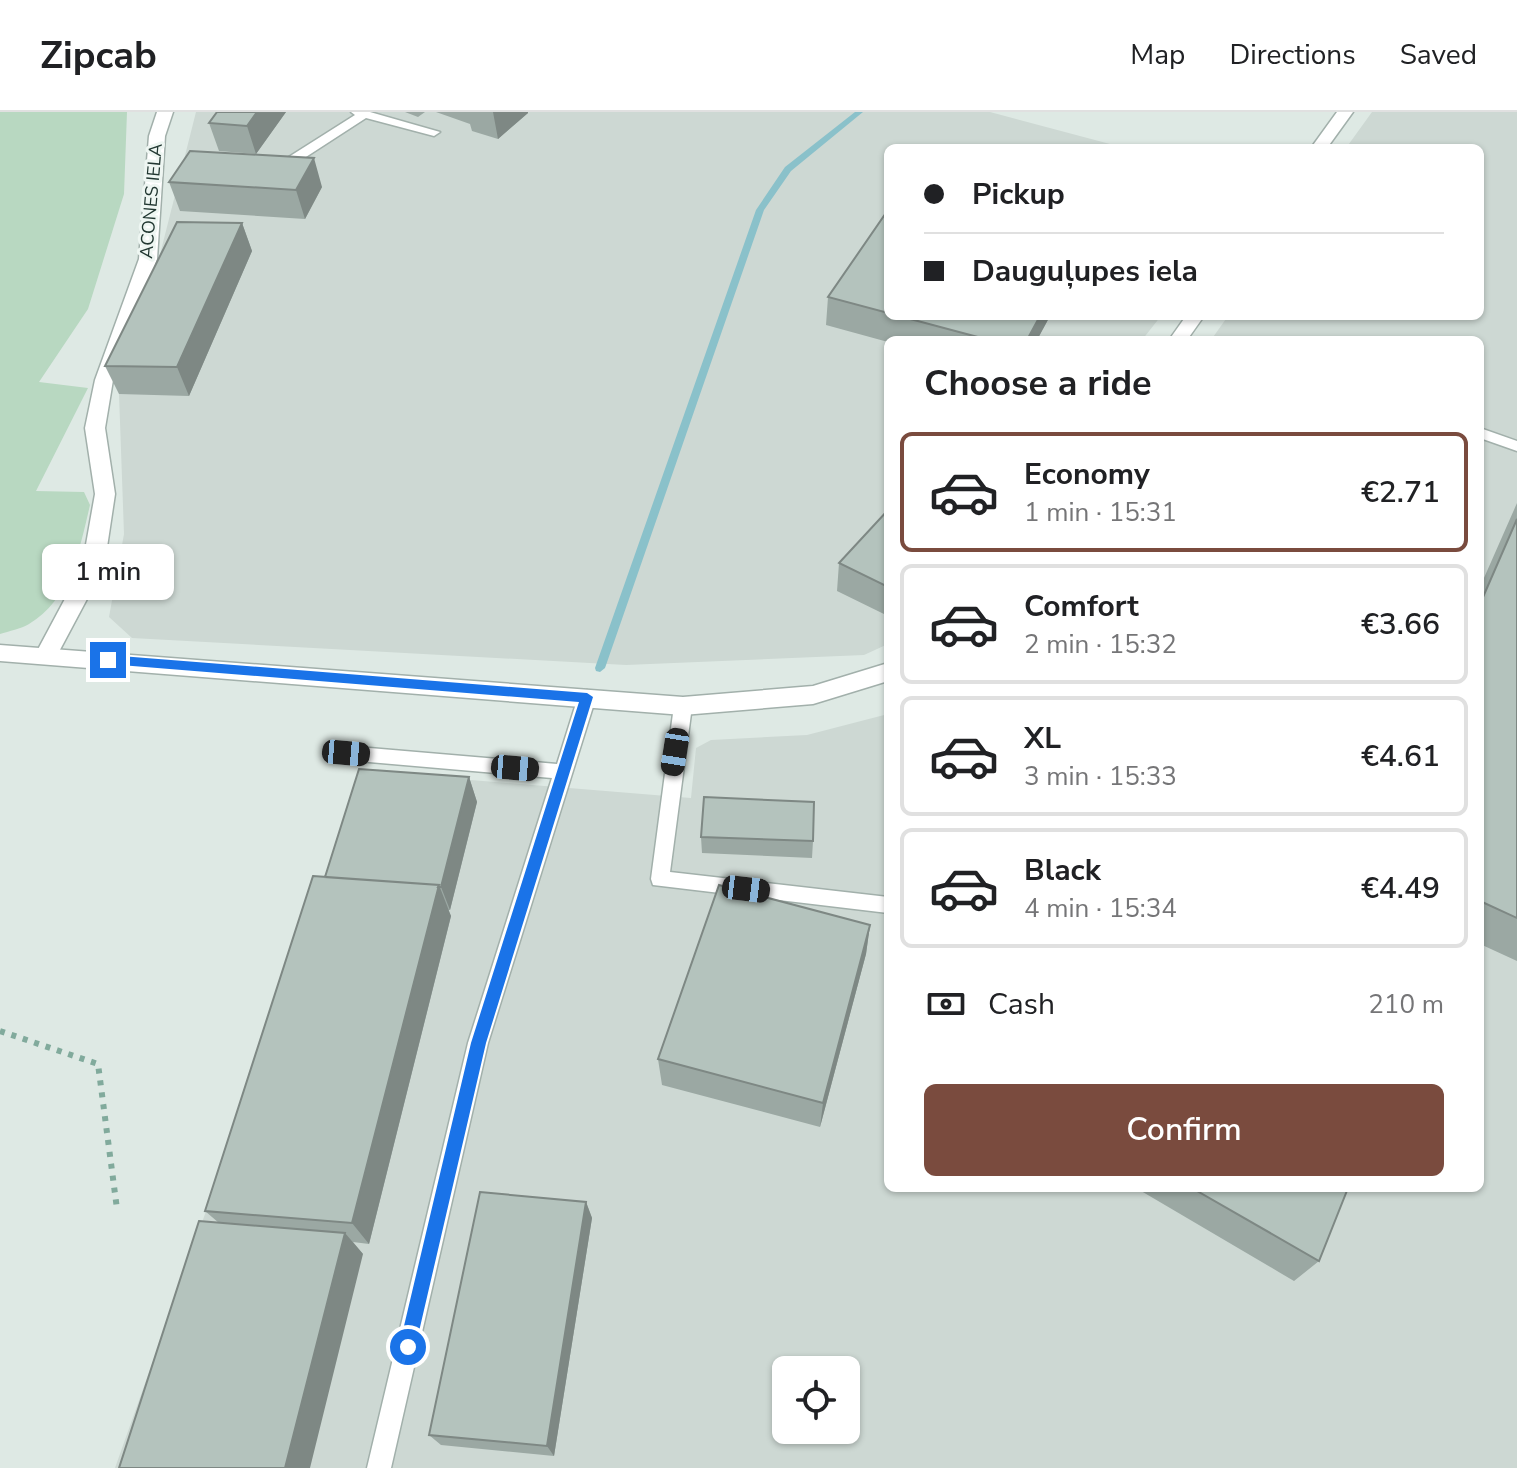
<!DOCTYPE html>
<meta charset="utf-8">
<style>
:root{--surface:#fff;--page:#f6f6f6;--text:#202124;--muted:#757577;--line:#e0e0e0;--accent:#7a4b3e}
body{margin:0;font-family:"Nunito Sans",sans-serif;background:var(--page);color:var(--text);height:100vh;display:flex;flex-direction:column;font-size:30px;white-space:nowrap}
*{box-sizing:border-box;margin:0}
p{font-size:26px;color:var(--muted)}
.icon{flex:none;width:44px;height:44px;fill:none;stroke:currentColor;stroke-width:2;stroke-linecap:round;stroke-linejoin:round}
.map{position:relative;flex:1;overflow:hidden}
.drawer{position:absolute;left:884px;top:224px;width:600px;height:856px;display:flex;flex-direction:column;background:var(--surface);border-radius:12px;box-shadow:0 2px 6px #0004}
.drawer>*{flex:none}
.hud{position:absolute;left:884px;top:32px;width:600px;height:176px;border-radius:12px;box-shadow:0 2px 6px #0004;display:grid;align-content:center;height:176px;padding:0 40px;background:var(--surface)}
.buttons{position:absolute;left:772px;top:1244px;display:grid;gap:16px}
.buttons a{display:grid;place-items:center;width:88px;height:88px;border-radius:12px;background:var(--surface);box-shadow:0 2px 6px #0004;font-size:40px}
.end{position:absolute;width:36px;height:36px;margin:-18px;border:10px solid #1a73e8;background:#fff;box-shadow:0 0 0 4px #fff}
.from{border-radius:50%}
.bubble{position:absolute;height:56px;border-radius:12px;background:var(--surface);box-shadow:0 2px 6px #0004;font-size:26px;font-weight:600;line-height:56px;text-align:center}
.car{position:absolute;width:24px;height:48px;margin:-24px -12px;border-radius:10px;box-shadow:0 0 6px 2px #0007;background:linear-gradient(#222 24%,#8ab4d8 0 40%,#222 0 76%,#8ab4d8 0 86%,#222 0)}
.hud b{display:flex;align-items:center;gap:28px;height:76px;font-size:30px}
.hud b+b{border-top:2px solid var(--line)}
.hud i{width:20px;height:20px;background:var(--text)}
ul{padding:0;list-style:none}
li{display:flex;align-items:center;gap:24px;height:120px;margin:0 16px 12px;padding:0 24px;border:4px solid var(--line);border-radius:12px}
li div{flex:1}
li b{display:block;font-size:30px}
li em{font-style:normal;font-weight:600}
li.selected{border-color:var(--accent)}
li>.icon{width:72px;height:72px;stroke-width:1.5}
h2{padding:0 40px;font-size:36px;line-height:96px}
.pay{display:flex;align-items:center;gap:20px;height:88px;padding:0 40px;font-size:30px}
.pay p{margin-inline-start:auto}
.primary-button{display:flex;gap:16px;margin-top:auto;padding:16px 40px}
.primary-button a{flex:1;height:92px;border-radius:12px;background:var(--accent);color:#fff;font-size:32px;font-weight:600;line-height:92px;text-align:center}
header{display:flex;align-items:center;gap:48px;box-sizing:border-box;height:112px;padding:0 40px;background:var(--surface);border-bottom:2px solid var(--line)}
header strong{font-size:38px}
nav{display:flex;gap:44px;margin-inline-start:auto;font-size:28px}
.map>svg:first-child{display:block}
</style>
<header>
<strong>Zipcab</strong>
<nav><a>Map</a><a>Directions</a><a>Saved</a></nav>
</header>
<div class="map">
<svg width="1517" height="1356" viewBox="0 0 1517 1356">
<rect width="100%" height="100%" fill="#dee9e4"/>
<path fill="#cdd8d3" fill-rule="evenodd" d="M196,0H990L1125,36H888V204H1161L1142,228H888V532L864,543L626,553L132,526L109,505L124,422L119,282L146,198Z
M1372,0H1517V1356H115L362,659L691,686L696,636L711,628L807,623L888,602V1076H1480V228H1211L1228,204H1480V36H1346ZM786,1258H846V1318H786Z"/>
<path fill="#b8d8c1" d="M0,0H127L124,82L88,197L39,270L88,276L36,379L84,380L90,393C80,436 70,488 29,512C21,517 9,519 0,522Z"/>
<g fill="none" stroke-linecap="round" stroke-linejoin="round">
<path fill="#8ac1ca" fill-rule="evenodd" d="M855,0H863L791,59L764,98L605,556L600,560L596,559L595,556L756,98L785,55Z"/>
<defs>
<path id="service" d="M351,0H370L440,20L434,24L366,6L292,54H284V48L355,3Z
M1480,316L1517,329V339L1480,326Z
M587,578L596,585L488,931L391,1356H367L468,931L552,666L346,648L340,646L337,641L340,636L346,634L557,652L578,585Z
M683,587L692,594L670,760L888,785V801L653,773L651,767L674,594Z"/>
<path id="minor" d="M157,0H173L165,24L157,147L113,268L105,316L115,382L104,455L54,549L46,551L38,549L35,543L82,455L95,382L85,316L95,268L139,147L149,24Z"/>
<path id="tertiary" d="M1337,0H1353L1327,36H1311Z
M1186,204H1204L1187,228H1169Z
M0,533L683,585L813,574L888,551V569L813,592L683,603L0,549Z"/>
</defs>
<use href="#service" stroke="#a2b0ab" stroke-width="3"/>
<use href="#minor" stroke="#a2b0ab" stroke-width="3"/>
<use href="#tertiary" stroke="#a2b0ab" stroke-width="3"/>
<path stroke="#81aa9c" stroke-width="6" stroke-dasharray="5 7" stroke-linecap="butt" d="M0,919L98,952L117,1097"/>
<use href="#service" fill="#fff" fill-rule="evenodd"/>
<use href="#minor" fill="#fff" fill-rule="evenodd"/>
<use href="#tertiary" fill="#fff" fill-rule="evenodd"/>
</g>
<path fill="#9ba8a3" d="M217,0H286L256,42L219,39L209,11Z
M405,0H425L418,5Z
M436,0H528V1L498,27L472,19L470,12Z
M169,70L322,75L305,107L180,99Z
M888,98V204H1050L1037,228H888V230L826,213L828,185Z
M242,111L252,139L189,284L119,282L105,254Z
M1517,391V849L1480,832V475Z
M888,398V504L837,479L839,451Z
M469,665L477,690L450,798H448L451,804L369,1132L353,1130L363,1142L219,1111L205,1099L325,765Z
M701,725L813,729L812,746L702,741Z
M870,813L866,842L820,1015L662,973L658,947Z
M1136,1076H1348L1319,1149L1294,1169Z
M586,1090L592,1106L554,1344L441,1333L429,1323Z"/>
<path fill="#7e8884" d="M257,0H286L256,42L247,14Z
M493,0H528V1L498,27Z
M314,46L322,75L305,107L296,78Z
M242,111L252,139L189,284L177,255Z
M1040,204H1050L1037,228H1027Z
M469,665L477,690L450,798L441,775Z
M439,773L451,804L369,1132L352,1111Z
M870,813L866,842L820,1015L823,991Z
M586,1090L592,1106L554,1344L547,1334Z
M345,1121L363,1142L310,1356H285Z"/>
<path fill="#b4c3bd" stroke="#7e8884" stroke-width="2" d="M217,0H257L247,14L209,11Z
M190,39L314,46L296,78L169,70Z
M888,98V201L828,185Z
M177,110L242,111L177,255L105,254Z
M899,204H1040L1027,228H989Z
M888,398V475L839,451Z
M1517,407V806L1480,789V492Z
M359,657L469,665L441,775H438L439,773L325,765Z
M704,685L814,690L813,729L701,725Z
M313,764L439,773L352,1111L205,1099Z
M719,773L870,813L823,991L658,947Z
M1192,1076H1348L1319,1149Z
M480,1080L586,1090L547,1334L429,1323Z
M199,1109L345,1121L285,1356H119Z"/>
<path fill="#1a73e8" d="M108,543L587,581L593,585L486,931L414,1241L408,1243L402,1241L399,1235L471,931L579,590L108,552L102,548Z"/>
<g text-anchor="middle" stroke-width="6" stroke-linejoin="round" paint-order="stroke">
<g font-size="18" fill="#213731" stroke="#eef6f2">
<text transform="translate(151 89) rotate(-85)" y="6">ACONES IELA</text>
</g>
</g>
</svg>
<div class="buttons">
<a><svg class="icon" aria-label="locate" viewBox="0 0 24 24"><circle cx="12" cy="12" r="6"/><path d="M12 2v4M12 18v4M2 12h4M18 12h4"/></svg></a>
</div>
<i class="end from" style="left:408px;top:1235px"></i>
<i class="end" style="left:108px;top:548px"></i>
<div class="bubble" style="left:42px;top:432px;width:132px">1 min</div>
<i class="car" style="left:675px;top:640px;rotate:189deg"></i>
<i class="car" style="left:346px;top:641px;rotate:95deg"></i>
<i class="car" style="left:515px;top:656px;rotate:95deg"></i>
<i class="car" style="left:746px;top:777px;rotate:97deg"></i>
<div class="hud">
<b><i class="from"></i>Pickup</b>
<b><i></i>Dauguļupes iela</b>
</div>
<section class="drawer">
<h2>Choose a ride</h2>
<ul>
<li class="selected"><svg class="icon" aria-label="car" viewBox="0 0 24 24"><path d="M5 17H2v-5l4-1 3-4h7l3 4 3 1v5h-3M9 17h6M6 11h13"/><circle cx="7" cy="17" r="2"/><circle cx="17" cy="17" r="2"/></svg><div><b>Economy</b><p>1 min · 15:31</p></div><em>€2.71</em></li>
<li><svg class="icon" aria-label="car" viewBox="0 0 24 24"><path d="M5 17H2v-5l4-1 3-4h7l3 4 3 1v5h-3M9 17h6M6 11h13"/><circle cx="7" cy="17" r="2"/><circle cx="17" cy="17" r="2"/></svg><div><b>Comfort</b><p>2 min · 15:32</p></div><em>€3.66</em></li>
<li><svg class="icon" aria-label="car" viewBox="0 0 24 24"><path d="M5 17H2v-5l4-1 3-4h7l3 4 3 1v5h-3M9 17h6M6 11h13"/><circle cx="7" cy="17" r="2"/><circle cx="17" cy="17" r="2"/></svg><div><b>XL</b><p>3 min · 15:33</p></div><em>€4.61</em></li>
<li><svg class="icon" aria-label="car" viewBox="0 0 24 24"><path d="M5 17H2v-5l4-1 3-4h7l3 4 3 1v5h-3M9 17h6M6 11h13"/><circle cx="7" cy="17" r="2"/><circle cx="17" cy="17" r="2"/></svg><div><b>Black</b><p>4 min · 15:34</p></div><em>€4.49</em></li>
</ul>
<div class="pay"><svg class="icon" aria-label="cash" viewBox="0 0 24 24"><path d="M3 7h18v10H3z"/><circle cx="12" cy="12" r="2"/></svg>Cash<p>210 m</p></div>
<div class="primary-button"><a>Confirm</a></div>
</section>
</div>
